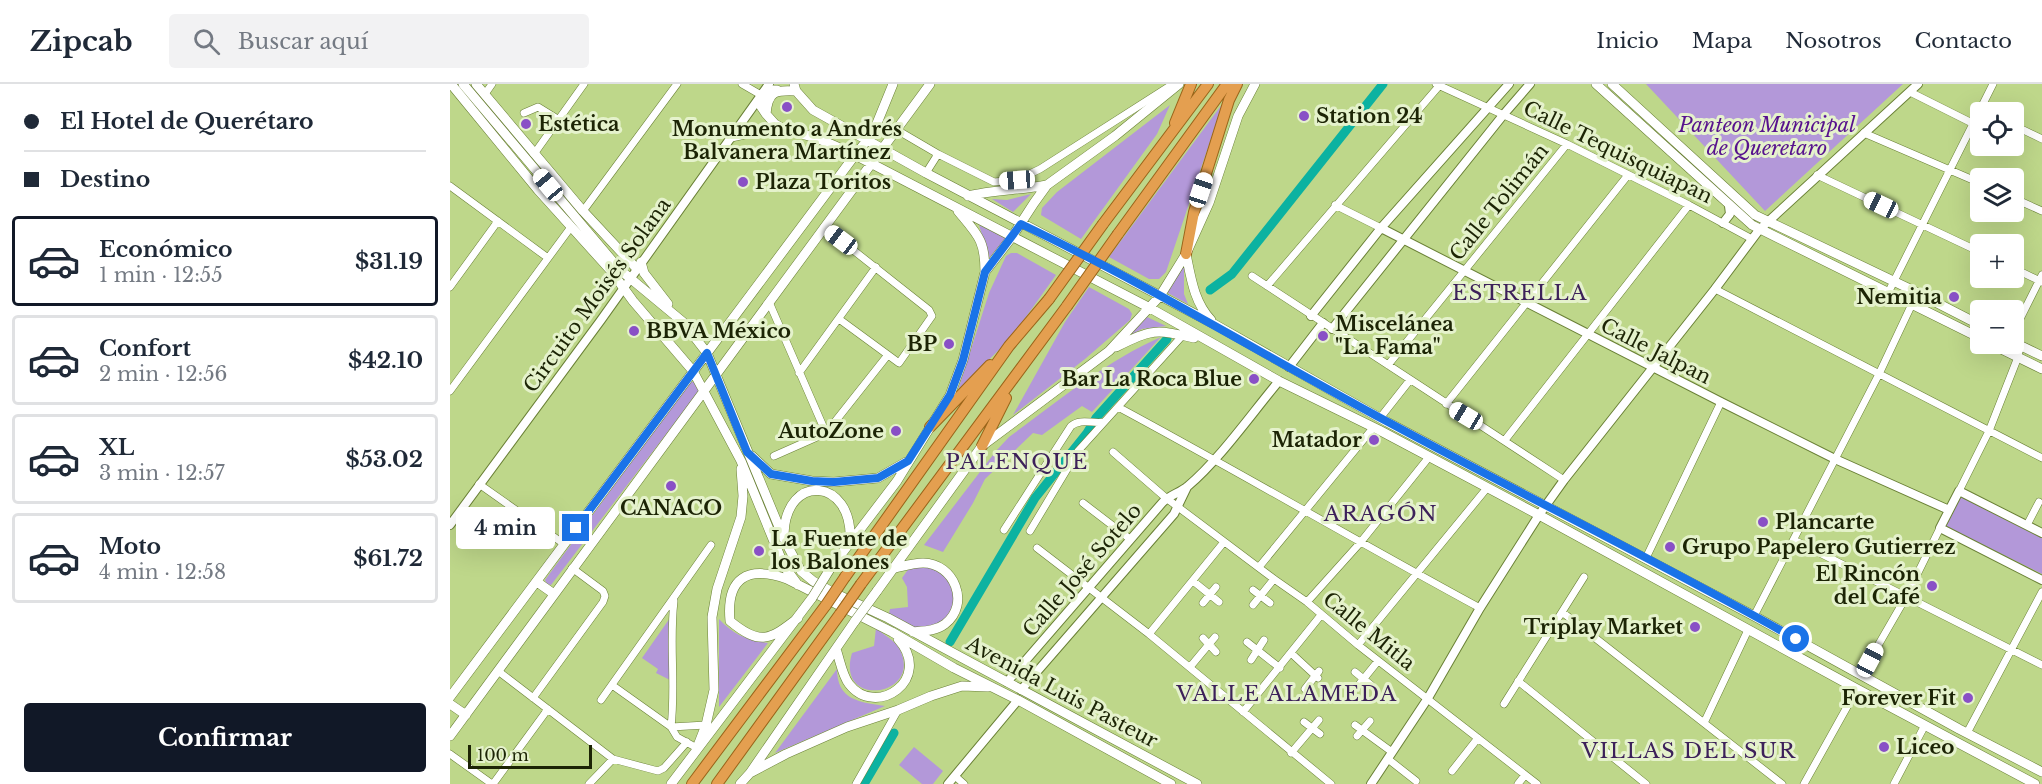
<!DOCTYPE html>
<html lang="es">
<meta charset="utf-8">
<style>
:root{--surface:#fff;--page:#f2f2f3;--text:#1f2937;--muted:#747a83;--line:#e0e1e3;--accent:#111827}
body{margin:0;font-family:"Libre Baskerville",serif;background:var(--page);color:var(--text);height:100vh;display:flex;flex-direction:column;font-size:22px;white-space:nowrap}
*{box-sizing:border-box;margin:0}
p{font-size:20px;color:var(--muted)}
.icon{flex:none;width:33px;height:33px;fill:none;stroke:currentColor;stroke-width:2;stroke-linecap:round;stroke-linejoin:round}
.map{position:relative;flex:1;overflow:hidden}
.sheet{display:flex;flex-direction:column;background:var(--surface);width:450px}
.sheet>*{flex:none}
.top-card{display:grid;align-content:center;height:132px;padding:0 24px;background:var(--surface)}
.tools{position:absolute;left:1520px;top:18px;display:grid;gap:12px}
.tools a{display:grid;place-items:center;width:54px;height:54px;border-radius:6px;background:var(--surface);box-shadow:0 6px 24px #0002;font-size:30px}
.scale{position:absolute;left:18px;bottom:15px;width:124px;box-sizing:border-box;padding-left:6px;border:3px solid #1c2405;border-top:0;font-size:16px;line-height:21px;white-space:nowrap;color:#1c2405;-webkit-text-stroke:4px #e5f2cc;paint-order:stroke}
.end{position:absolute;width:27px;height:27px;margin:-14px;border:8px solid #1a73e8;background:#fff;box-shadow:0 0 0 3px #fff}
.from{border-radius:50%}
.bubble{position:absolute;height:42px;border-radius:6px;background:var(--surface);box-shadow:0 6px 24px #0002;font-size:20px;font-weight:700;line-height:42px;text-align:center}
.car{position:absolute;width:18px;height:36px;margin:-18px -9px;border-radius:8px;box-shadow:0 0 4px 2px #0007;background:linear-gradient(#fff 24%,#345 0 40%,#fff 0 76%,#345 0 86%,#fff 0)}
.top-card b{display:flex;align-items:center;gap:21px;height:57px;font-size:22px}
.top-card b+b{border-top:2px solid var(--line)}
.top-card i{width:15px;height:15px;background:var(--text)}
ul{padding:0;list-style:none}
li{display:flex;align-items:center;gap:18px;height:90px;margin:0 12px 9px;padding:0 12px;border:3px solid var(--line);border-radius:6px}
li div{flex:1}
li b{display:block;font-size:22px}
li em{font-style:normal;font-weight:700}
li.selected{border-color:var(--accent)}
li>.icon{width:54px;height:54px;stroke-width:1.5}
.action{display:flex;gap:12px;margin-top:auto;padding:12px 24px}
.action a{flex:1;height:69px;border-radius:6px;background:var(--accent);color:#fff;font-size:24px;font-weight:700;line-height:69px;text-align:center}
header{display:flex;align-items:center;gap:36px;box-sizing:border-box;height:84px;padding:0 30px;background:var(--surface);border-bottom:2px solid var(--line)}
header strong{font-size:28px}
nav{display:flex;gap:33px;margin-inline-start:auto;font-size:21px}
.search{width:420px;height:54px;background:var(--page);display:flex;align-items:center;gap:15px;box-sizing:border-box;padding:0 21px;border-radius:6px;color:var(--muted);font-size:22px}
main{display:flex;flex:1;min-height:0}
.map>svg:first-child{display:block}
</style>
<header>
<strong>Zipcab</strong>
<div class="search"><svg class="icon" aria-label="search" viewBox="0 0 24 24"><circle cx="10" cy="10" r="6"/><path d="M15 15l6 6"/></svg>Buscar aquí</div>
<nav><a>Inicio</a><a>Mapa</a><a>Nosotros</a><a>Contacto</a></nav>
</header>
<main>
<section class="sheet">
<div class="top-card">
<b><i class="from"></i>El Hotel de Querétaro</b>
<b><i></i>Destino</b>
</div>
<ul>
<li class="selected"><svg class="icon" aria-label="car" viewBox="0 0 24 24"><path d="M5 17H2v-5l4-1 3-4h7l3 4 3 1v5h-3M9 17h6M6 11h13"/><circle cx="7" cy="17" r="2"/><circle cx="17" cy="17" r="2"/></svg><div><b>Económico</b><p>1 min · 12:55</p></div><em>$31.19</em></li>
<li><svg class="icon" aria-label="car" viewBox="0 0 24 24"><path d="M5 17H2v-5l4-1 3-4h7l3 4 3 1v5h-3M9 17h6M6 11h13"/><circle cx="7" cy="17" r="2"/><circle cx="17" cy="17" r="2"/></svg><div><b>Confort</b><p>2 min · 12:56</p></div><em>$42.10</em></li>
<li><svg class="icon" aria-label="car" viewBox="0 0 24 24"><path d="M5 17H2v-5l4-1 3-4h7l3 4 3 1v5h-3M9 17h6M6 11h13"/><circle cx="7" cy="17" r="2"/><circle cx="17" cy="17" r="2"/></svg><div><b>XL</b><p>3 min · 12:57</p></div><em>$53.02</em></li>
<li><svg class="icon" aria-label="car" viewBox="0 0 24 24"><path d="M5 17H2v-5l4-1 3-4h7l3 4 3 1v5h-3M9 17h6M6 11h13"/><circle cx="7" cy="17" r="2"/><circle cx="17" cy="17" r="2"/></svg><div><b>Moto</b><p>4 min · 12:58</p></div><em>$61.72</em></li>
</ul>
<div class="action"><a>Confirmar</a></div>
</section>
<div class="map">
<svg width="1592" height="700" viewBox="0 0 1592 700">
<rect width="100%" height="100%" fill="#bed78a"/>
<path fill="#b398d9" d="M1196,0H1453L1315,127Z
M773,19L716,188L709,195H699L659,173Z
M720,21L707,50L631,155L591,131L592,124L607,108Z
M581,110L563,128L542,115L557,116Z
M529,141L556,154L539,174Z
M561,169H567L606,191L560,255L508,306L539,209L556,172Z
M734,180V210L738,220L716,208Z
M639,203L679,225L682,230L680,236L635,275L563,331L615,238Z
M695,232L716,242L692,245L673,255Z
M711,253L642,328L632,322L592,351L583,349L535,395L523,419L493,468L474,461L546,367L559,353C607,318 656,277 711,253Z
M240,298H244L249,307L101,501L97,500L95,496Z
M1510,411L1592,451V490L1495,442Z
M462,480H481L508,505L502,533L475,547L438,534L440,525L458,523L457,503L452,494Z
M220,534L222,597L206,589L208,585L192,574Z
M269,535C284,551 297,556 318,559L269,623Z
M426,544C434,551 446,557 450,566C473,613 385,625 402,569L424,562Z
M387,585C387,616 409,618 435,622L325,669Z
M464,663L493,687L483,700H472L449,681Z"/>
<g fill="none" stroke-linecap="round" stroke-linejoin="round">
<path stroke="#0cb2a1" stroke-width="9" d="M760,206L782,190L933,0
M500,558L585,414L637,349L646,334L717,255
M414,700L444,649"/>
<defs>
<path id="minor" d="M292,0L311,11
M986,0L1117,60L1239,121L1302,155
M1460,8L1524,40
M35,10L42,0
M74,29L88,23L109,36
M1563,41L1592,55
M447,46L488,70L544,98L567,96L590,85L723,0
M1414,49L1530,99
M84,70L134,0
M476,89L488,70
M1367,91L1530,168
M0,102L98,174
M1563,114L1592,127
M885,121L931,144
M133,127L227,0
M374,143L479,226L482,232L449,279L389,235
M1563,184L1592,198
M802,192L1114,396
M817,202L989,2
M0,203L48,137
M1265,205L1592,374
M1438,209L1543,0
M319,218L376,349
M1563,249L1592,191
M938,281L1117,60
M349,289L426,183
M0,307L121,143
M996,320L1178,91
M668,323C789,388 908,458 1030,524
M930,334L960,296
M1055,356L1239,121
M663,368L716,414L824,495L857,518L908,561L1087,700
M324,372L376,349L437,272
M29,400L114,460
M1509,407L1539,347L1568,273L1570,261
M633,419L680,455
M1577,441L1589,418
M554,446L621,342C631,334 642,340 654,338
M580,447L628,367L733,251
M1344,456L1592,581
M587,464L699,550L881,700
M1196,474L1271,318
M809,483L923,344
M743,497L769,518
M803,506L820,519
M857,518L910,459L979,373
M753,519L766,503
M803,521L824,495
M1112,528L1332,700
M1304,532L1429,290L1462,220
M699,550L774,458
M753,554L766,568
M797,558L830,584
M908,561L1037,404
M841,569L868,594
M801,576L814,556
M740,583L765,553
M48,587L163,675L208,687L214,684L237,658
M905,588L921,601
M1411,591L1456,513L1490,444
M1068,597L1196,700
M162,601L221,643L227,653L247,664
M907,603L928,577
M855,605L869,587
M83,614L153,518L155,512L153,507L122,484
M151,616L261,461
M1054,620L1134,493
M793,628L871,531
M854,638L870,650
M1254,639L1298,546
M905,641L942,668
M221,643C226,601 219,559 224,517
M221,643L256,641
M1517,649L1592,508
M907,652L920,637
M841,669L869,636
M0,670L42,700
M938,675L966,697
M1002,687L1028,654
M505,692L514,700
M43,700L98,625
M139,700L163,675
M406,700L448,626
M1068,700L1075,691
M1354,700L1407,605
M1444,700L1475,641"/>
<path id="tertiary" d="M1273,139L1280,130L1279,122
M931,144L1271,318L1385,375L1499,426
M861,232L931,144L1059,0
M882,245L1054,30L1080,0
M839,283L873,239
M0,441L151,236L319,0
M1592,449L1509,407L1490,444L1592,496
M557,598L712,419C719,411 730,409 738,402C770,375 802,329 829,297
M571,606L724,430L737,403
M498,700L568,616
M921,700L978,614L1030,524L1089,431L1114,396L1265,205L1309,146L1468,0"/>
<path id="secondary" d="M1,0L88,106L162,188L183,217L243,287L291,377L334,482L348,501
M13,0L169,185L233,238L257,269L334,455L351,487L363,497L382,508L438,534L747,700
M26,0L133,127L187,185
M344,0L346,7L363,26L476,89L764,240L937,338L1304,532L1509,645L1592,688
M1146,0L1302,141L1530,254
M1162,0L1305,131L1460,205L1530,241
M316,30L310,21L311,11L318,6H327
M334,45L325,40L316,30C318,7 325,6 346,7
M282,53C334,39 358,49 405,71L700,224L829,297L929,346L1089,431L1407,605L1585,700
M518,112C541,106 572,106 597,101
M508,127C528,151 535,156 535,188
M736,170C741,194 744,218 761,236
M191,178L194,189L218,220
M1563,258L1592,272
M1541,260L1592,285
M666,263C702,245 705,245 744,254
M302,372L321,390L362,397L384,398L428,394L456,378
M334,450C336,388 403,394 400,456
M445,484C454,482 464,479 473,479C504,479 521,520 495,540C486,547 473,547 463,548
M380,485L447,397L500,311L513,276L535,188L562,153L584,119L597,101L665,52L729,0
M87,498L104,510
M427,507L532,362L659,267L710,212L736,170L759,119L788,32L805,0
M348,534C320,556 310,562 280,537C276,494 297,481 337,495L442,548L504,584L568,616L721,700
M386,565C390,576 392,591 399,600C426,635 484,595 448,555
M0,613L405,71L423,49L443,0
M0,620L16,631
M0,652L480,0
M247,664L256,641L264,606L262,533L267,505L291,433L293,412L291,385
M300,689L336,670L397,643L448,626L481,612L512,602L538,603
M221,700L362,514
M290,700L300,689L405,537"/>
<path id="trunk" d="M725,39L741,0
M653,140L758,0
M668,150L777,0
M736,170L744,128L779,16L787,0
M480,343L540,281
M532,362L556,314
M395,493L559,262L599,215
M411,500L617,222
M242,700L376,521
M267,700L390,530"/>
</defs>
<use href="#minor" stroke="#6a8036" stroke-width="8"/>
<use href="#tertiary" stroke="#6a8036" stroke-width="10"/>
<use href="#secondary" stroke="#6a8036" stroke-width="10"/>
<use href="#trunk" stroke="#996419" stroke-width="12"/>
<use href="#minor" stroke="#fff" stroke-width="7"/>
<use href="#tertiary" stroke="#fff" stroke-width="8"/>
<use href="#secondary" stroke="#fff" stroke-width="9"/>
<use href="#trunk" stroke="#e49f50" stroke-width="10"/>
<defs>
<path id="secondary-bridge" d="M362,514L380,485
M405,537L427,507"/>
<path id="trunk-bridge" d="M599,215L653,140
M617,222L668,150
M376,521L395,493
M390,530L411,500"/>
</defs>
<use href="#secondary-bridge" stroke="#6a8036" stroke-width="10" stroke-linecap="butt"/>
<use href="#trunk-bridge" stroke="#996419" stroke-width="12" stroke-linecap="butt"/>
<use href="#secondary-bridge" stroke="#fff" stroke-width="9"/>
<use href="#trunk-bridge" stroke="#e49f50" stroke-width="10"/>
</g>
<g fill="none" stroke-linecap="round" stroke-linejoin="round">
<path stroke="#1a73e8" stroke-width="8" d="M126,444L257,269L297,368L321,390L362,397L384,398L428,394L458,377L500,311L513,276L535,188L571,140C697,200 815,272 938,338C1073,411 1211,479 1346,555"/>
</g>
<g fill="#8950c6" stroke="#e5f2cc" stroke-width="2">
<circle cx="337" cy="23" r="6"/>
<circle cx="854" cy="32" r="6"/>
<circle cx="76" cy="40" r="6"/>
<circle cx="293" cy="98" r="6"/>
<circle cx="1504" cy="213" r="6"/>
<circle cx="184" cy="247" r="6"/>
<circle cx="873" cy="252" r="6"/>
<circle cx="499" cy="260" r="6"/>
<circle cx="804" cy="295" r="6"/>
<circle cx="446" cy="347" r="6"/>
<circle cx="924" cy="356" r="6"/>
<circle cx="221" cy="402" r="6"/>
<circle cx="1313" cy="438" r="6"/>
<circle cx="1220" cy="463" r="6"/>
<circle cx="309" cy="467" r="6"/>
<circle cx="1482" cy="502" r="6"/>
<circle cx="1245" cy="543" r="6"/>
<circle cx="1518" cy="614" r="6"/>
<circle cx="1434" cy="663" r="6"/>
</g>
<g text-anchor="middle" stroke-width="6" stroke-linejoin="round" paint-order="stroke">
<g font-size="20" font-weight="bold" fill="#1c2405" stroke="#e5f2cc" text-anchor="start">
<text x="866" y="39">Station 24</text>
<text x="88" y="47">Estética</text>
<text x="337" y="52" text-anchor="middle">Monumento a Andrés<tspan x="337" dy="23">Balvanera Martínez</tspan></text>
<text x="305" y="105">Plaza Toritos</text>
<text x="1492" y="220" text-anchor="end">Nemitia</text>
<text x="885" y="247">Miscelánea<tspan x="885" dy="23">"La Fama"</tspan></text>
<text x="196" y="254">BBVA México</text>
<text x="487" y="267" text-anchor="end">BP</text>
<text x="792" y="302" text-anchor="end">Bar La Roca Blue</text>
<text x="434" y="354" text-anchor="end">AutoZone</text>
<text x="912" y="363" text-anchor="end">Matador</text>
<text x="221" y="431" text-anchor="middle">CANACO</text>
<text x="1325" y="445">Plancarte</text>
<text x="321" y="462">La Fuente de<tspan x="321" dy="23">los Balones</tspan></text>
<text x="1232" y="470">Grupo Papelero Gutierrez</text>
<text x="1470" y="497" text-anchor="end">El Rincón<tspan x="1470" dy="23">del Café</tspan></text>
<text x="1233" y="550" text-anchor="end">Triplay Market</text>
<text x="1506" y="621" text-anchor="end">Forever Fit</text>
<text x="1446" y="670">Liceo</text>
</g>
<g font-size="20" font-style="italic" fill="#57128d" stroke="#e5f2cc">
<text x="1317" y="48">Panteon Municipal<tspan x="1317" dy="23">de Queretaro</tspan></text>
</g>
<g font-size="20" fill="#1c2405" stroke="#e5f2cc">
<text transform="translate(1168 68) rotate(26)" y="7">Calle Tequisquiapan</text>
<text transform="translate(1049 118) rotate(-51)" y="7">Calle Tolimán</text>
<text transform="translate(147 211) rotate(-54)" y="7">Circuito Moisés Solana</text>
<text transform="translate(1206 267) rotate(27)" y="7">Calle Jalpan</text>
<text transform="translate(632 486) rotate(-49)" y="7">Calle José Sotelo</text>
<text transform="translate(919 547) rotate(39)" y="7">Calle Mitla</text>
<text transform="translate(612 608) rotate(28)" y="7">Avenida Luis Pasteur</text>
</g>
<g font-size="21" letter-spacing="1.5" fill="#3d215a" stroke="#e5f2cc">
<text x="1070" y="216">ESTRELLA</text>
<text x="567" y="385">PALENQUE</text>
<text x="931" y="437">ARAGÓN</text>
<text x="837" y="617">VALLE ALAMEDA</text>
<text x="1239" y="674">VILLAS DEL SUR</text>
</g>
</g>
</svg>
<div class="tools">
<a><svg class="icon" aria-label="locate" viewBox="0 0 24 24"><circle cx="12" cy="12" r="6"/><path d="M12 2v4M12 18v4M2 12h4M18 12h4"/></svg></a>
<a><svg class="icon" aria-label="layers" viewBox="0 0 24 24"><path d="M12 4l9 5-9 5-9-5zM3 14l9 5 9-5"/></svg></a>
<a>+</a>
<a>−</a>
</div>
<div class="scale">100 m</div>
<i class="end from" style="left:1346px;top:555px"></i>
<i class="end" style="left:126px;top:444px"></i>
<div class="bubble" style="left:6px;top:423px;width:99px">4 min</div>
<i class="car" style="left:567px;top:96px;rotate:266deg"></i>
<i class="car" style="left:98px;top:101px;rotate:320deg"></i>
<i class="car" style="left:751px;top:106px;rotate:18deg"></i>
<i class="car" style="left:1431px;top:121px;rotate:295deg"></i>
<i class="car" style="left:391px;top:156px;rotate:307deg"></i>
<i class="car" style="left:1016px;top:332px;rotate:301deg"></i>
<i class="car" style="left:1420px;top:576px;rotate:28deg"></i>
</div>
</main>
